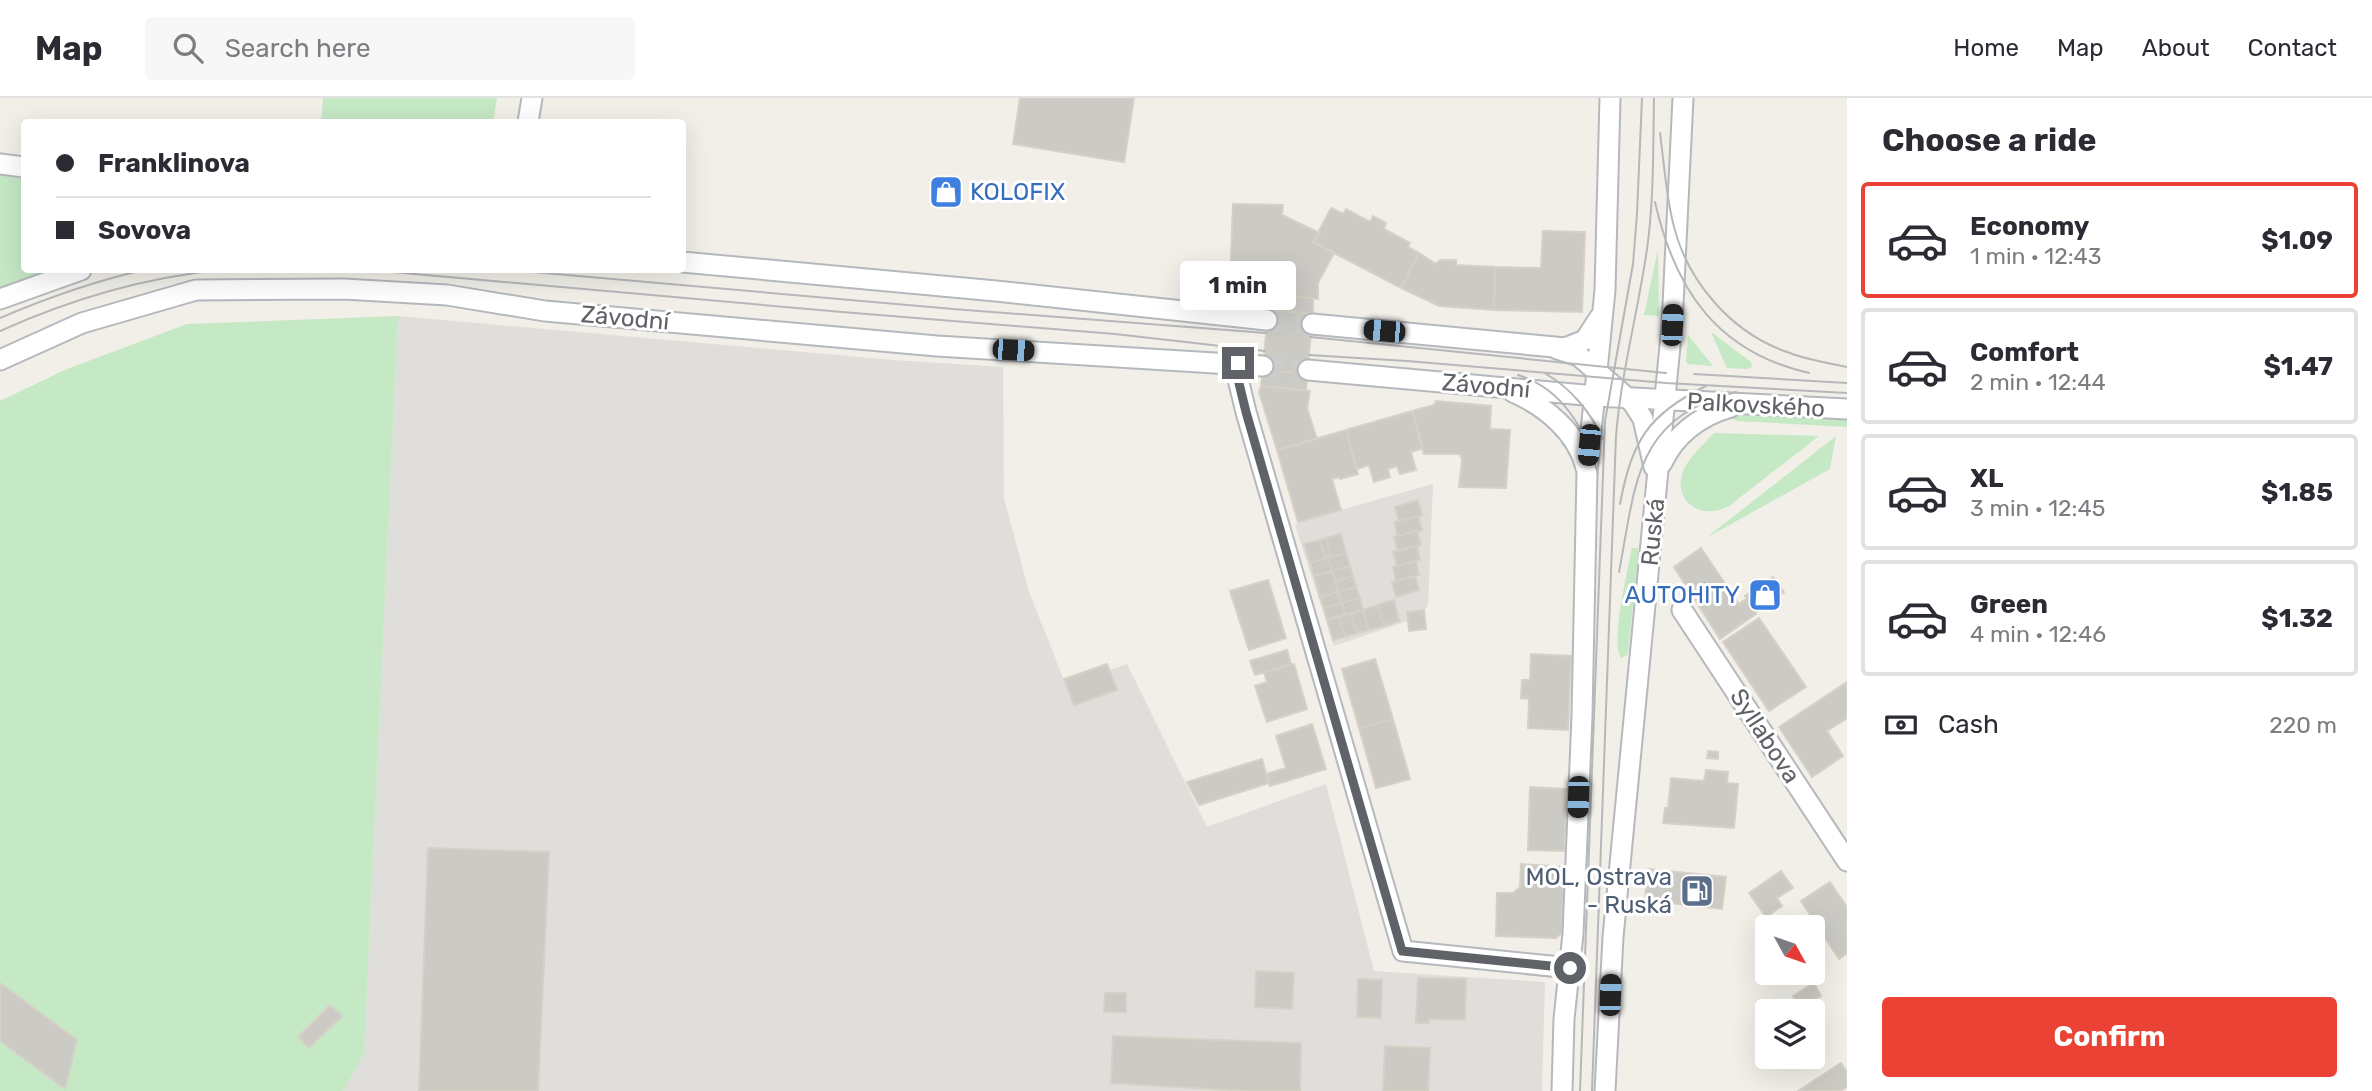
<!DOCTYPE html>
<meta charset="utf-8">
<style>
:root{--surface:#fff;--page:#f7f7f7;--text:#2b2b33;--muted:#7c7c81;--line:#e1e1e2;--accent:#ea4335}
body{margin:0;font-family:Rubik,sans-serif;background:var(--page);color:var(--text);height:100vh;display:flex;flex-direction:column;font-size:26px;white-space:nowrap}
*{box-sizing:border-box;margin:0}
p{font-size:23px;color:var(--muted)}
.icon{flex:none;width:38px;height:38px;fill:none;stroke:currentColor;stroke-width:2;stroke-linecap:round;stroke-linejoin:round}
.map{position:relative;flex:1;overflow:hidden}
.panel{display:flex;flex-direction:column;background:var(--surface);width:525px}
.panel>*{flex:none}
.guide{position:absolute;left:21px;top:21px;width:665px;height:154px;border-radius:7px;box-shadow:0 7px 28px #0002;display:grid;align-content:center;height:154px;padding:0 35px;background:var(--surface)}
.needle{width:46px;rotate:130deg}
.tools{position:absolute;left:1755px;top:817px;display:grid;gap:14px}
.tools a{display:grid;place-items:center;width:70px;height:70px;border-radius:7px;background:var(--surface);box-shadow:0 7px 28px #0002;font-size:35px}
.end{position:absolute;width:32px;height:32px;margin:-16px;border:9px solid #5f6368;background:#fff;box-shadow:0 0 0 4px #fff}
.from{border-radius:50%}
.bubble{position:absolute;height:49px;border-radius:7px;background:var(--surface);box-shadow:0 7px 28px #0002;font-size:23px;font-weight:700;line-height:49px;text-align:center}
.car{position:absolute;width:21px;height:42px;margin:-21px -10px;border-radius:9px;box-shadow:0 0 5px 2px #0007;background:linear-gradient(#222 24%,#8ab4d8 0 40%,#222 0 76%,#8ab4d8 0 86%,#222 0)}
.guide b{display:flex;align-items:center;gap:24px;height:66px;font-size:26px}
.guide b+b{border-top:2px solid var(--line)}
.guide i{width:18px;height:18px;background:var(--text)}
ul{padding:0;list-style:none}
li{display:flex;align-items:center;gap:21px;height:116px;margin:0 14px 10px;padding:0 21px;border:4px solid var(--line);border-radius:7px}
li div{flex:1}
li b{display:block;font-size:26px}
li em{font-style:normal;font-weight:700}
li.current{border-color:var(--accent)}
li>.icon{width:63px;height:63px;stroke-width:1.5}
h2{padding:0 35px;font-size:32px;line-height:84px}
.pay{display:flex;align-items:center;gap:18px;height:77px;padding:0 35px;font-size:26px}
.pay p{margin-inline-start:auto}
.primary-button{display:flex;gap:14px;margin-top:auto;padding:14px 35px}
.primary-button a{flex:1;height:80px;border-radius:7px;background:var(--accent);color:#fff;font-size:28px;font-weight:700;line-height:80px;text-align:center}
header{display:flex;align-items:center;gap:42px;box-sizing:border-box;height:98px;padding:0 35px;background:var(--surface);border-bottom:2px solid var(--line)}
header strong{font-size:33px}
nav{display:flex;gap:38px;margin-inline-start:auto;font-size:24px}
.search{width:490px;height:63px;background:var(--page);display:flex;align-items:center;gap:18px;box-sizing:border-box;padding:0 24px;border-radius:7px;color:var(--muted);font-size:26px}
main{display:flex;flex:1;min-height:0}
.map>svg:first-child{display:block}
</style>
<header>
<strong>Map</strong>
<div class="search"><svg class="icon" aria-label="search" viewBox="0 0 24 24"><circle cx="10" cy="10" r="6"/><path d="M15 15l6 6"/></svg>Search here</div>
<nav><a>Home</a><a>Map</a><a>About</a><a>Contact</a></nav>
</header>
<main>
<div class="map">
<svg width="1847" height="993" viewBox="0 0 1847 993">
<rect width="100%" height="100%" fill="#f1efe8"/>
<path fill="#e0deda" d="M398,218L893,262L1003,269L1004,400L1029,494L1066,587L1127,566L1207,729L1326,686L1374,873L1545,884L1542,993H343L364,956Z
M1433,386L1428,507L1424,512L1407,514L1408,523L1334,548L1295,427L1298,424Z"/>
<path fill="#c5e8c5" d="M323,0H497L493,24H321Z
M0,72L24,76V172H55L0,191Z
M1658,151L1659,218L1644,217Z
M398,218L364,956L343,993H0V303L67,271L187,226Z
M1711,234L1751,264L1752,269L1748,271L1727,270Z
M1688,237L1713,268L1688,266L1686,263Z
M1726,314L1847,319V329L1737,323L1730,320Z
M1714,335L1819,338L1729,408C1700,424 1669,401 1685,369C1692,356 1705,345 1714,335Z
M1836,338L1830,371L1706,440Z
M1632,450H1638V460L1628,554L1627,557L1621,560C1610,547 1628,470 1632,450Z"/>
<path fill="#cccac5" stroke="#d6d1c6" stroke-width="2" d="M1020,0H1134L1124,64L1013,46Z
M1233,106L1283,107L1282,117L1320,135L1313,144L1334,155L1318,185V201L1270,196V184L1230,181Z
M1331,110L1343,116L1346,111L1370,124L1373,118L1386,125L1384,131L1410,145L1408,149L1419,155L1401,190L1313,144Z
M1543,133L1585,134L1582,214L1494,212L1495,169L1541,170Z
M1419,155L1436,166L1440,162H1456V167L1495,169L1494,212L1439,208L1401,190Z
M1270,196L1313,200V216L1268,212Z
M1268,212L1313,216L1307,276L1263,272Z
M1263,272L1307,276L1306,292L1261,288Z
M1261,288L1310,293L1307,310L1317,341L1277,352L1259,294Z
M1436,303L1491,308L1490,331L1510,332L1506,390L1459,389L1462,362L1460,356H1424L1412,313L1434,307Z
M1412,313L1423,350L1411,354L1416,372L1400,376L1397,368L1388,371L1390,379L1374,384L1369,367L1357,371L1346,332Z
M1346,332L1358,376L1340,381L1339,379L1332,381L1341,412L1298,424L1277,352Z
M1418,402L1422,417L1399,423L1395,409Z
M1418,418L1422,432L1398,438L1394,424Z
M1417,433L1421,447L1398,453L1394,439Z
M1341,436L1346,455L1328,460L1327,458L1331,457L1326,440Z
M1326,440L1331,457L1325,458L1320,442Z
M1320,442L1325,458H1327L1328,460L1310,465L1304,446Z
M1417,448L1420,462L1397,468L1393,454Z
M1701,450L1739,506L1746,501L1756,516L1720,541L1674,469Z
M1346,455L1350,468L1332,473L1328,460Z
M1328,460L1332,473L1314,478L1310,465Z
M1416,463L1419,477L1396,483L1393,469Z
M1350,468L1353,478L1335,483L1332,473Z
M1332,473L1338,494L1320,499L1314,478Z
M1353,478L1356,489L1338,494L1335,483Z
M1415,478L1419,492L1396,499L1392,484Z
M1773,479L1784,494L1756,514L1745,498Z
M1268,482L1286,540L1249,552L1230,493Z
M1356,489L1360,500L1342,505L1338,494Z
M1338,494L1342,505L1324,510L1320,499Z
M1360,500L1363,512L1345,517L1342,505Z
M1394,502L1399,523L1384,528L1377,507Z
M1342,505L1345,517L1327,522L1324,510Z
M1377,507L1384,528L1369,532L1363,512Z
M1363,512L1369,532L1357,535L1351,515Z
M1424,512L1426,531L1409,533L1407,514Z
M1351,515L1357,535L1345,539L1339,518Z
M1339,518L1345,539L1333,542L1327,522Z
M1759,520L1806,589L1769,613L1723,544Z
M1287,552L1291,566L1255,577L1250,563Z
M1531,556L1571,558L1568,632L1528,630L1529,601L1521,600L1522,582H1530Z
M1375,561L1393,621L1359,630L1342,571Z
M1107,566L1117,592L1074,607L1064,581Z
M1294,566L1307,611L1267,624L1255,588L1267,584L1264,574Z
M1847,584V620L1827,633L1843,658L1812,679L1779,629Z
M1393,621L1410,681L1376,690L1359,630Z
M1312,626L1326,671L1270,688L1266,676L1286,670L1276,638Z
M1708,653L1718,654V661L1707,660Z
M1262,661L1269,685L1199,707L1187,684Z
M1706,672L1728,674L1727,685L1738,686L1734,730L1663,725L1665,710H1668L1671,680L1704,683Z
M1530,689L1567,691L1564,753L1528,752Z
M428,750L549,754L538,993H419Z
M1521,766L1564,769L1562,835L1556,840L1496,838L1497,795H1513L1520,789Z
M1648,771L1726,779L1722,811L1645,802Z
M1781,773L1793,790L1777,800L1782,808L1766,819L1749,795Z
M1830,784L1847,809V855L1839,861L1801,803Z
M1256,873L1294,875L1292,911L1255,909Z
M1418,880L1466,881L1465,922L1429,921V925H1416Z
M1358,881L1382,882L1381,920L1357,919Z
M0,885L77,942L65,991L0,943Z
M1814,885L1821,898L1800,910L1793,898Z
M1105,895H1126V914H1104Z
M330,907L342,918L309,950L298,939Z
M1113,938L1301,945L1300,993H1245L1111,985Z
M1385,948L1430,950L1428,993H1383Z
M1841,965L1847,974V989L1840,993H1798Z"/>
<g fill="none" stroke-linecap="round" stroke-linejoin="round">
<path stroke="#ccccc8" stroke-width="19" stroke-dasharray="19 10" stroke-linecap="butt" d="M1267,222L1312,226
M1263,268L1308,272"/>
<defs>
<path id="minor" d="M528,24L532,0
M0,66L24,69
M682,164L996,193L1267,222
M0,201L81,172
M1312,226L1565,250L1585,242L1600,219
M1557,251L1579,258L1633,305L1643,321L1654,369
M0,262L82,225L196,192L344,191L447,197L545,213L937,248L1263,268
M1238,265L1237,277L1246,314L1403,853L1570,870
M1308,272L1595,298L1847,311
M1513,294C1545,308 1577,334 1586,370
M1662,365C1676,335 1700,318 1731,309
M1682,512L1847,763
M1562,993L1564,921L1573,836L1582,618L1587,374L1605,192L1610,0
M1605,993L1613,839L1672,227L1683,0"/>
</defs>
<use href="#minor" stroke="#b5b8bc" stroke-width="23"/>
<use href="#minor" stroke="#fff" stroke-width="19"/>
<path stroke="#b6b7b8" stroke-width="2" d="M1660,35C1664,65 1666,96 1673,125C1687,184 1732,236 1790,255C1808,262 1828,265 1847,269
M1655,104C1675,192 1717,254 1809,275
M370,172L842,214L1115,236L1265,253
M510,172L953,211L1266,235
M0,220C47,200 94,183 144,172
M0,233C71,201 142,180 219,172
M1310,239L1666,275
M1309,257L1407,263L1666,285L1847,295
M1546,276C1571,290 1591,315 1603,341
M1694,276L1847,285
M1518,277C1564,291 1586,333 1598,376
M1620,406C1632,343 1648,316 1706,288
M1619,474C1636,386 1634,320 1736,294
M1580,993L1605,323L1633,166L1637,116L1642,0
M1592,993L1616,338C1621,275 1638,214 1647,151C1654,102 1653,50 1654,0"/>
</g>
<g fill="none" stroke-linecap="round" stroke-linejoin="round">
<path stroke="#5f6368" stroke-width="9" d="M1238,265L1237,277L1246,314L1402,853L1570,870"/>
</g>
<defs>
<symbol id="shop-square" viewBox="-11 -11 22 22"><rect x="-9" y="-9" width="18" height="18" rx="4" fill="#3f7fe0" stroke="#fff"/><path d="M-5-2.5h2.3a2.7 3.5 0 0 1 5.4 0H5L5.5 6h-11ZM-1.5-2.5h3a1.5 2.3 0 0 0-3 0Z" fill="#fff"/></symbol>
<symbol id="fuel-square" viewBox="-11 -11 22 22"><rect x="-9" y="-9" width="18" height="18" rx="4" fill="#5c6f8a" stroke="#fff"/><path d="M-5.5-6h7V0h2V4h1.3V-2.5L3-4.5l.8-.8L6-3V5H2.5V1h-1V6h-7ZM-4.2-4.7v3.2H.2V-4.7Z" fill="#fff"/></symbol>
</defs>
<g fill-rule="evenodd">
<use href="#shop-square" x="927" y="75" width="38" height="38"/>
<use href="#shop-square" x="1746" y="478" width="38" height="38"/>
<use href="#fuel-square" x="1678" y="774" width="38" height="38"/>
</g>
<g text-anchor="middle" stroke-width="6" stroke-linejoin="round" paint-order="stroke">
<g font-size="24" fill="#366cbe" stroke="#fff" text-anchor="start">
<text x="970" y="102">KOLOFIX</text>
<text x="1740" y="505" text-anchor="end">AUTOHITY</text>
</g>
<g font-size="24" fill="#5f6368" stroke="#fff">
<text transform="translate(625 220) rotate(5)" y="8">Závodní</text>
<text transform="translate(1486 288) rotate(5)" y="8">Závodní</text>
<text transform="translate(1756 307) rotate(3)" y="8">Palkovského</text>
<text transform="translate(1653 434) rotate(-84)" y="8">Ruská</text>
<text transform="translate(1765 638) rotate(57)" y="8">Syllabova</text>
</g>
<g font-size="24" fill="#4e5e75" stroke="#fff" text-anchor="end">
<text x="1672" y="787">MOL, Ostrava<tspan x="1672" dy="28">- Ruská</tspan></text>
</g>
</g>
</svg>
<div class="tools">
<a><svg class="needle" viewBox="-14 -14 28 28"><path d="M0-13l5 13h-10z" fill="#e53935"/><path d="M0 13l5-13h-10z" fill="#7c7c81"/></svg></a>
<a><svg class="icon" aria-label="layers" viewBox="0 0 24 24"><path d="M12 4l9 5-9 5-9-5zM3 14l9 5 9-5"/></svg></a>
</div>
<i class="end from" style="left:1570px;top:870px"></i>
<i class="end" style="left:1238px;top:265px"></i>
<div class="bubble" style="left:1180px;top:163px;width:116px">1 min</div>
<i class="car" style="left:1672px;top:227px;rotate:3deg"></i>
<i class="car" style="left:1384px;top:233px;rotate:275deg"></i>
<i class="car" style="left:1013px;top:252px;rotate:93deg"></i>
<i class="car" style="left:1589px;top:347px;rotate:185deg"></i>
<i class="car" style="left:1578px;top:699px;rotate:182deg"></i>
<i class="car" style="left:1610px;top:897px;rotate:2deg"></i>
<div class="guide">
<b><i class="from"></i>Franklinova</b>
<b><i></i>Sovova</b>
</div>
</div>
<section class="panel">
<h2>Choose a ride</h2>
<ul>
<li class="current"><svg class="icon" aria-label="car" viewBox="0 0 24 24"><path d="M5 17H2v-5l4-1 3-4h7l3 4 3 1v5h-3M9 17h6M6 11h13"/><circle cx="7" cy="17" r="2"/><circle cx="17" cy="17" r="2"/></svg><div><b>Economy</b><p>1 min · 12:43</p></div><em>$1.09</em></li>
<li><svg class="icon" aria-label="car" viewBox="0 0 24 24"><path d="M5 17H2v-5l4-1 3-4h7l3 4 3 1v5h-3M9 17h6M6 11h13"/><circle cx="7" cy="17" r="2"/><circle cx="17" cy="17" r="2"/></svg><div><b>Comfort</b><p>2 min · 12:44</p></div><em>$1.47</em></li>
<li><svg class="icon" aria-label="car" viewBox="0 0 24 24"><path d="M5 17H2v-5l4-1 3-4h7l3 4 3 1v5h-3M9 17h6M6 11h13"/><circle cx="7" cy="17" r="2"/><circle cx="17" cy="17" r="2"/></svg><div><b>XL</b><p>3 min · 12:45</p></div><em>$1.85</em></li>
<li><svg class="icon" aria-label="car" viewBox="0 0 24 24"><path d="M5 17H2v-5l4-1 3-4h7l3 4 3 1v5h-3M9 17h6M6 11h13"/><circle cx="7" cy="17" r="2"/><circle cx="17" cy="17" r="2"/></svg><div><b>Green</b><p>4 min · 12:46</p></div><em>$1.32</em></li>
</ul>
<div class="pay"><svg class="icon" aria-label="cash" viewBox="0 0 24 24"><path d="M3 7h18v10H3z"/><circle cx="12" cy="12" r="2"/></svg>Cash<p>220 m</p></div>
<div class="primary-button"><a>Confirm</a></div>
</section>
</main>
